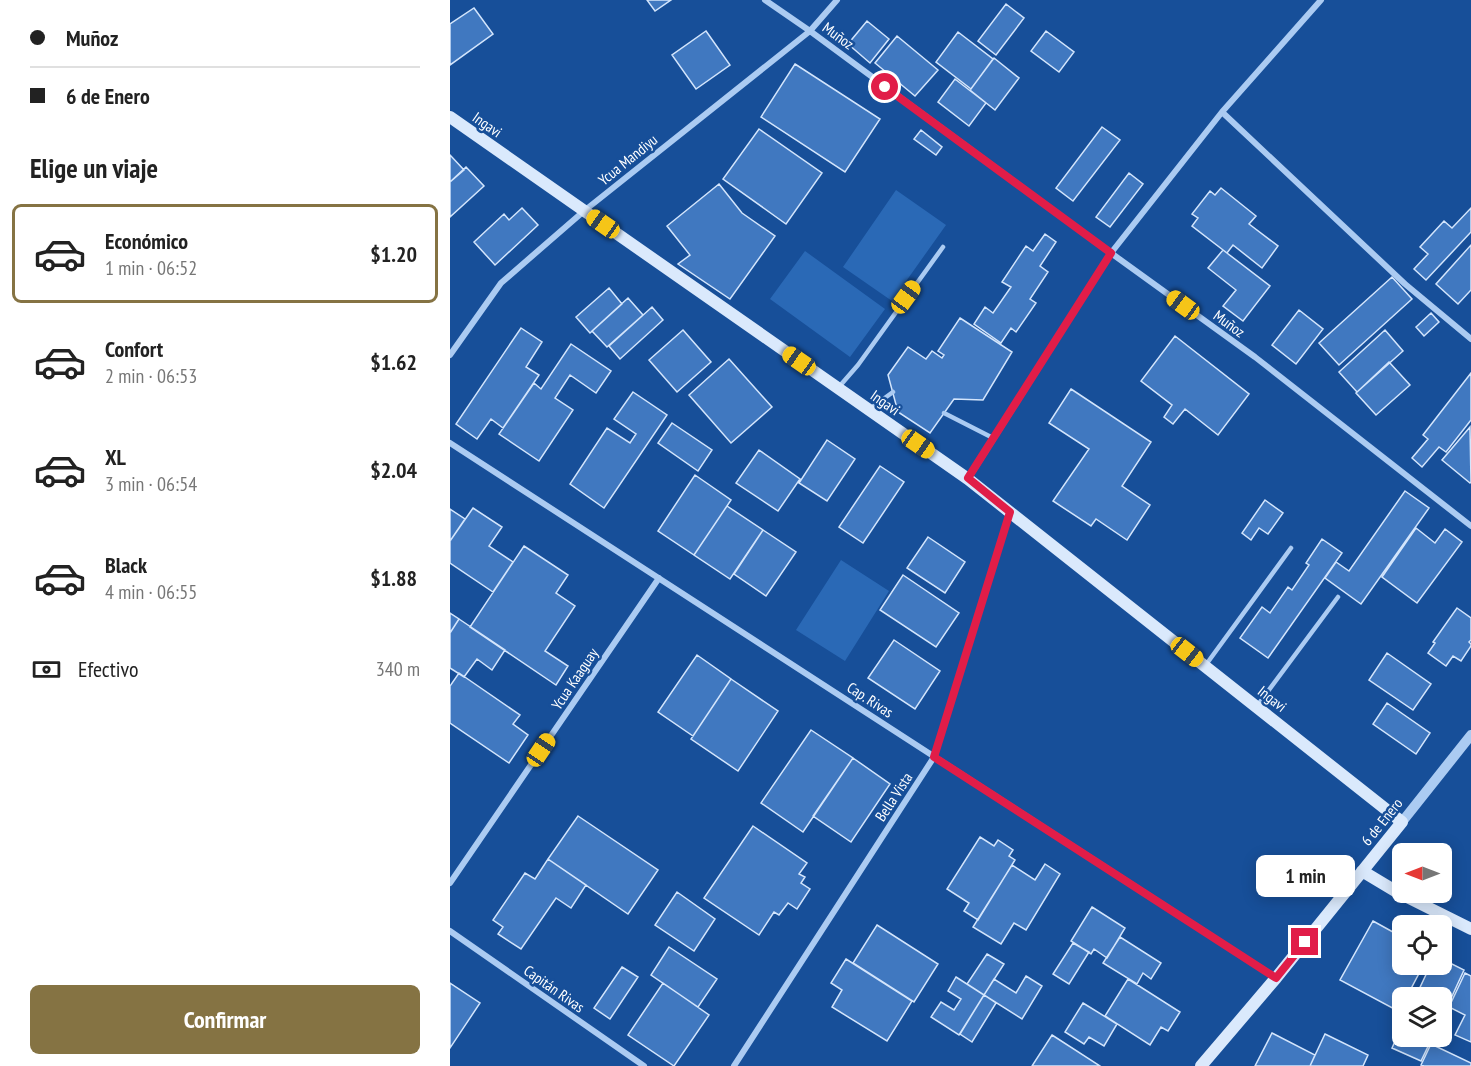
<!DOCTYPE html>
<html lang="es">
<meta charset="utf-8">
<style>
:root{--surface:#fff;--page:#f2f2f2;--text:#222;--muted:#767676;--line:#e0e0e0;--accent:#857343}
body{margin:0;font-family:"PT Sans Narrow",sans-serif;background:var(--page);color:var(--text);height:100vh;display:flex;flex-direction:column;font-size:22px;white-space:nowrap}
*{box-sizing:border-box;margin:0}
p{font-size:20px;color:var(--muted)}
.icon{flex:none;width:33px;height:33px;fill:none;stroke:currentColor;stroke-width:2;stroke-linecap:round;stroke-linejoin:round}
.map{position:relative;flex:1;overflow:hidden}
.details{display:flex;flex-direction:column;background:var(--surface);width:450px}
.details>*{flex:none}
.banner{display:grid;align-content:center;height:132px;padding:0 30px;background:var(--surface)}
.needle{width:39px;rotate:270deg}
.controls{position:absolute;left:942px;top:843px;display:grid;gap:12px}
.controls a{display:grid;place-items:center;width:60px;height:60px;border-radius:9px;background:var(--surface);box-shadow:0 3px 15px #0003;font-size:30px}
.end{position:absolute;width:27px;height:27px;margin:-14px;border:8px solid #e11d48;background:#fff;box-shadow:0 0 0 3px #fff}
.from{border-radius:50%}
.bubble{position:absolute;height:42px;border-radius:9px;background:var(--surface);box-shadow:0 3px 15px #0003;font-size:20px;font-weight:800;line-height:42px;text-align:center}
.car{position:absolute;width:18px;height:36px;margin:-18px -9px;border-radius:8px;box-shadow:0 0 4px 2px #0007;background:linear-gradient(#f5c518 24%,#345 0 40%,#f5c518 0 76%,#345 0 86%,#f5c518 0)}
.banner b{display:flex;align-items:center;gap:21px;height:57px;font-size:22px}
.banner b+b{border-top:2px solid var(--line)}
.banner i{width:15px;height:15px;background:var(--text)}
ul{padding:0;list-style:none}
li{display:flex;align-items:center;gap:18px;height:99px;margin:0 12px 9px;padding:0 18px;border:3px solid transparent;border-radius:9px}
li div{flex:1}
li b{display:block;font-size:22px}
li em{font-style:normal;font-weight:800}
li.selected{border-color:var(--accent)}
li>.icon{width:54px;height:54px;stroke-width:1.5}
h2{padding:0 30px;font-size:27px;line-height:72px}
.pay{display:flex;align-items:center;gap:15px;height:66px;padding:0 30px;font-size:22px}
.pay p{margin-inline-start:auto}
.action{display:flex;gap:12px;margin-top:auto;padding:12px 30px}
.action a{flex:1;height:69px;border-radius:9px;background:var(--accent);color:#fff;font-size:24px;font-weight:800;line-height:69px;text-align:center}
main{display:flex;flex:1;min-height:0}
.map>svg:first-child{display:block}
</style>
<main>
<section class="details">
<div class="banner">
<b><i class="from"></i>Muñoz</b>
<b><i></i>6 de Enero</b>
</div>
<h2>Elige un viaje</h2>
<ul>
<li class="selected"><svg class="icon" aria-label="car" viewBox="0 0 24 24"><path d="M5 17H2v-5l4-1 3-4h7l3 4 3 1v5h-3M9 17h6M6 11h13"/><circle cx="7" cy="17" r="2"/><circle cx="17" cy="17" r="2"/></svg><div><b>Económico</b><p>1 min · 06:52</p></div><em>$1.20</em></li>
<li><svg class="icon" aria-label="car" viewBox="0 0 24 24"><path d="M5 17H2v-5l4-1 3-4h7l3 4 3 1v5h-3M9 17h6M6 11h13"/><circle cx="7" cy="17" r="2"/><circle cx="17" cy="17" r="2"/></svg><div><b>Confort</b><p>2 min · 06:53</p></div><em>$1.62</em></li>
<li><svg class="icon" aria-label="car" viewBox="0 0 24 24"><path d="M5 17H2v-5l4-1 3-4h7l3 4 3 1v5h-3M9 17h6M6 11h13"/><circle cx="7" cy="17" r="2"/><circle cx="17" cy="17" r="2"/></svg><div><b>XL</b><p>3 min · 06:54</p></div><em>$2.04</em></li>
<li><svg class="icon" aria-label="car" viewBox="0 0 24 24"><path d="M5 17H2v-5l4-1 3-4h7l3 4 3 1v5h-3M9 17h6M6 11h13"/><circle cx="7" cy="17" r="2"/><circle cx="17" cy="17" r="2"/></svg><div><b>Black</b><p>4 min · 06:55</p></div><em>$1.88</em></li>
</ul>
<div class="pay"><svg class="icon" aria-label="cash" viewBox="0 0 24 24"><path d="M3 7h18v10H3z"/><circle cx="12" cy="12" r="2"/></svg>Efectivo<p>340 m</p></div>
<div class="action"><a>Confirmar</a></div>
</section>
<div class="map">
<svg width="1021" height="1066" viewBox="0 0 1021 1066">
<rect width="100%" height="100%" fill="#174f99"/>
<path fill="#2a69b6" d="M446,190L496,225L442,301L393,267Z
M355,251L435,309L400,357L320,299Z
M391,560L439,591L395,661L346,630Z"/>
<path fill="#4078c0" stroke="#d3e5fc" stroke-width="1.5" d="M197,0H221L205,11Z
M556,4L574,18L546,55L528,41Z
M24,8L43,34L0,65V24Z
M417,21L439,39L420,63L398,44Z
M256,31L280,65L246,89L222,55Z
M596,31L624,52L609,72L581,51Z
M508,32L543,59L521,89L486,62Z
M447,36L488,70L465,96L425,63Z
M544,58L569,78L545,110L520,90Z
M345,64L430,119L395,172L311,117Z
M505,79L536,103L519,126L488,102Z
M652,127L670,140L623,201L606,188Z
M309,129L372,173L336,224L273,179Z
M471,130L492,147L486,155L464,139Z
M0,155L14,170L0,182Z
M16,167L34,186L0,217V182Z
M679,173L693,184L660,227L646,217Z
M269,184L292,213L325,236L280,299L228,264L240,255L217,226Z
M771,188L806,216L799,224L828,246L812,268L783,245L777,253L742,226L748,218L742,214L760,191L765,195Z
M72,208L88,225L45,265L24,242L54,214L59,220Z
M1021,208V232L976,280L964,269L978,254L970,247L994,221L1002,228Z
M595,234L606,242L590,266L598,272L580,299L586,303L566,332L561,328L551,343L524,324L535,307L543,313L561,287L552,282L576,246L583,251Z
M1021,245V290L1008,304L986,284Z
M773,250L820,286L793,321L773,306L786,290L758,268Z
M942,277L962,299L889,365L869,343Z
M159,288L172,304L140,333L126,317Z
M178,298L193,315L157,347L142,331Z
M202,307L213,320L170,359L159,346Z
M849,310L873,329L846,364L822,345Z
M981,313L989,322L974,336L966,327Z
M510,318L562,352L533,400L504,399L480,433L448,412L438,375L458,347L476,359L482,351L492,358L494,355L488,351Z
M71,328L92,342L76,367L89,375L53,428L41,419L27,439L6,424Z
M233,330L261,362L227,392L199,360Z
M935,330L953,351L907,392L889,372Z
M725,336L799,394L768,435L735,409L723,424L714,417L722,405L691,381Z
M121,344L161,371L146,393L120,375L105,398L123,410L89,461L49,434L84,383L91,389Z
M279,359L322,407L281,443L239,395Z
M939,362L960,385L926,415L906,393Z
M1021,373V420L996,452L989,447L972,467L962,458L978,439L973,435Z
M621,389L701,442L672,486L700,505L677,540L646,519L641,526L603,501L639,449L599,423Z
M183,392L217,415L154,508L120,484L157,428L180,443L186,434L164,419Z
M222,423L262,450L248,471L208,443Z
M1020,427L1021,482L1020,483L992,460Z
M377,440L405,459L377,501L349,483Z
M309,450L350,479L328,511L286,483Z
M430,466L454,482L413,543L389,527Z
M245,475L281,500L244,555L208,531Z
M955,491L979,508L911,604L875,578L886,562L899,571Z
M815,500L833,513L818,534L809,528L801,540L792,533Z
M277,506L313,530L280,579L244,555Z
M23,508L52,527L39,546L63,562L43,592L0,563V541Z
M0,509L15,519L0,541Z
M966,528L985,543L995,529L1012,542L967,603L932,577Z
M313,530L346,552L316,596L284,574Z
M478,537L515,562L495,593L457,568Z
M872,539L892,553L818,658L790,638L812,607L820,613L838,587L842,590L859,565L856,563Z
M74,546L118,575L106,593L125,606L95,651L118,666L106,685L20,627Z
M453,575L509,613L486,647L430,610Z
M1007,608L1021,618V640L1019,642L1021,644V646L1011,661L1003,656L996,666L978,653L985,643L983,642Z
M0,613L9,619L0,633Z
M9,619L55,650L42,670L27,659L14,677L0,668V633Z
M444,640L490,671L465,709L418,678Z
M937,653L981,684L963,710L919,680Z
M247,655L281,679L243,736L208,712Z
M9,673L70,715L63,724L78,735L59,763L0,723V686Z
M281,679L328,711L288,771L241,739Z
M937,703L980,733L966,754L923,724Z
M361,730L403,758L353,832L311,803Z
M403,758L440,784L401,842L363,816Z
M128,816L208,870L178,914L98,859Z
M303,826L357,863L349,874L355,877L351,883L360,889L347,909L338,903L329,915L324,912L309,935L254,898Z
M530,837L544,846L548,840L563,850L559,856L565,860L528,920L514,911L519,903L497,889Z
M98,859L136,885L121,908L106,898L71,949L48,934L53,927L43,920L75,873L85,879Z
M595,864L610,874L576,930L564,923L551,944L523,927L562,865L585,880Z
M227,892L265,919L244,951L205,925Z
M642,907L675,928L657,958L644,949L641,954L621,941Z
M923,921L952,937V964H974L956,998H952V1003L948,1011L890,980Z
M427,925L488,964L464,1002L403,963Z
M670,937L711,963L701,979L693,973L687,984L653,963Z
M623,943L639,952L619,984L603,974Z
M219,947L267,979L248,1007L201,975Z
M537,954L554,964L534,995L517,984Z
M396,959L462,1001L437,1041L382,1007L392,990L381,983Z
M992,959L1014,970L992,1018V998H965L981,964H992Z
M172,967L188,977L160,1019L144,1008Z
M1015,973L1021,976V1042L1005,1035L1015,1015L999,1007Z
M576,976L592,986L572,1019L534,995L544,979L566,993Z
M506,977L534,995L509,1035L481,1017L491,1002L504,1010L511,999L498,991Z
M678,979L730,1012L718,1031L711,1027L700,1045L655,1016Z
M0,983L30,1003L0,1048Z
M213,983L259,1015L224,1066L178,1035Z
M534,995L546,1003L522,1042L510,1034Z
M633,1003L667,1024L654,1046L639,1037L634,1044L615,1032Z
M952,1025V1036H983L971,1061L942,1048Z
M822,1033L865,1055L860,1066H805Z
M875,1034L918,1055L913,1066H860Z
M602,1035L650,1066H582Z
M981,1044L1021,1063V1066H974L971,1065Z"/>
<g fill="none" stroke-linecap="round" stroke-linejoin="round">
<path stroke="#abcbf2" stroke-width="4.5" d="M388,388L408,365L493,247
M421,408L443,392
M494,413L543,438
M755,666L841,548
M807,706L888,597"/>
<path stroke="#abcbf2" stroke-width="6" d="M315,0L360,31L661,253L805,357L1021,526
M772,112L955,284L1021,339
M0,355L51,283L134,211L360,31L387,0
M0,443L826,978
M518,479L661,253L772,112L871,0
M0,883L209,578
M0,931L194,1066
M284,1066L484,757L560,512"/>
<path stroke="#abcbf2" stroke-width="10" d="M952,822L1021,735"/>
<path stroke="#dae9fc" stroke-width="12" d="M0,117L518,479L952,822L826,978L751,1066
M912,871L947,892L1021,929"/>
</g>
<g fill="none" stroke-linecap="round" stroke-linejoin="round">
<path stroke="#e11d48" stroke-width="8" d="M435,87L661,253L518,478L560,512L484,757L826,978L855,942"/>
</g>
<g text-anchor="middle" stroke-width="5" stroke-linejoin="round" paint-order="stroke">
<g font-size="15" fill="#fff" stroke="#174f99">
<text transform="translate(388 36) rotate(36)" y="5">Muñoz</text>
<text transform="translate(37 125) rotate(35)" y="5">Ingavi</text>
<text transform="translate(178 160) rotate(-39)" y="5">Ycua Mandiyu</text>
<text transform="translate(779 324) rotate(36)" y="5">Muñoz</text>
<text transform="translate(435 403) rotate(35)" y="5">Ingavi</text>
<text transform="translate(125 679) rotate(-56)" y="5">Ycua Kaaguay</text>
<text transform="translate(822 699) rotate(38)" y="5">Ingavi</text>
<text transform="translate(420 700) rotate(33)" y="5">Cap. Rivas</text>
<text transform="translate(444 797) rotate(-57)" y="5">Bella Vista</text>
<text transform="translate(932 822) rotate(-51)" y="5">6 de Enero</text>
<text transform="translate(104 989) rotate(35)" y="5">Capitán Rivas</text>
</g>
</g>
</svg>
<div class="controls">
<a><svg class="needle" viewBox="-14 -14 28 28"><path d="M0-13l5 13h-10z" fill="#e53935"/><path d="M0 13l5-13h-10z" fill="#767676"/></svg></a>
<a><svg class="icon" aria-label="locate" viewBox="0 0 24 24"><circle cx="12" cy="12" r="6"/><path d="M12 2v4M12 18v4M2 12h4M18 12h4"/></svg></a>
<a><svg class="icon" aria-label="layers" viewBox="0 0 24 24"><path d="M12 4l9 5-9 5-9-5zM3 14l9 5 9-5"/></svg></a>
</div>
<i class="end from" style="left:435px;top:87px"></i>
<i class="end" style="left:855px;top:942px"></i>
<div class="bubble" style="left:806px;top:855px;width:99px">1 min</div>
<i class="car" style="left:153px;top:224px;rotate:305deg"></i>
<i class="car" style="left:456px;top:297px;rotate:36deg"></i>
<i class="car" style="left:733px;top:305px;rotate:306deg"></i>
<i class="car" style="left:349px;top:361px;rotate:305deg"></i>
<i class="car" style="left:468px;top:444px;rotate:125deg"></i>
<i class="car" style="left:737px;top:652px;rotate:128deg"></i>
<i class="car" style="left:91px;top:750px;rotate:34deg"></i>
</div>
</main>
